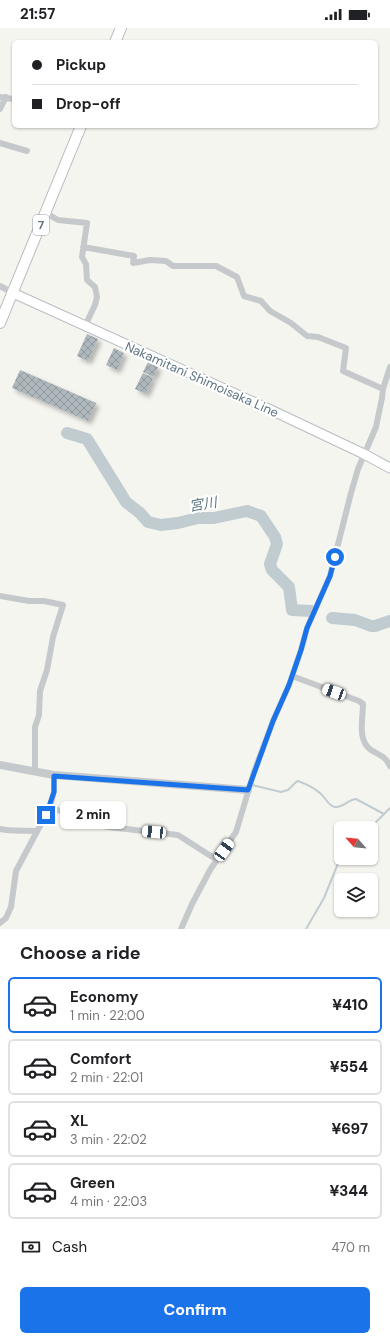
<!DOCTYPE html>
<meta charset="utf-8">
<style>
:root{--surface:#fff;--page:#f2f2f2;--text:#202124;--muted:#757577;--line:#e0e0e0;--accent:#1a73e8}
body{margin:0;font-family:"DM Sans","Noto Sans JP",sans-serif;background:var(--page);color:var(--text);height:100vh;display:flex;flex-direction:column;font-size:15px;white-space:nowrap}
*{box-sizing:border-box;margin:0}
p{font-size:13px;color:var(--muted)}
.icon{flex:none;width:22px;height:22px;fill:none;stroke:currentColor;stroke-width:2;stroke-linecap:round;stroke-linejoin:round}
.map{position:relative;height:901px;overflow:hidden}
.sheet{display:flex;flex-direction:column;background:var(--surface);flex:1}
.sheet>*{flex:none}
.banner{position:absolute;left:12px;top:12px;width:366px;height:88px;border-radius:6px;box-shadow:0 1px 3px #0004;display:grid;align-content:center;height:88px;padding:0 20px;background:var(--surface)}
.needle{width:26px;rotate:297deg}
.buttons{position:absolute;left:334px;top:793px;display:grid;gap:8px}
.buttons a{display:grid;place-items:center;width:44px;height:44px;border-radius:6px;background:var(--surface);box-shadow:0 1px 3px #0004;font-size:20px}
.end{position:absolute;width:18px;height:18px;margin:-9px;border:5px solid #1a73e8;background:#fff;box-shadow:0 0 0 2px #fff}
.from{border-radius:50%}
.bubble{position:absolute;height:28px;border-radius:6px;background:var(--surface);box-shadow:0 1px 3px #0004;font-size:13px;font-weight:800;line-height:28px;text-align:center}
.car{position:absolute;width:12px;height:24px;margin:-12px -6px;border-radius:5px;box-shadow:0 0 3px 1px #0007;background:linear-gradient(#fff 24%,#345 0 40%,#fff 0 76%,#345 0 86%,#fff 0)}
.banner b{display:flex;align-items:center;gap:14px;height:38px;font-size:15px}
.banner b+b{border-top:1px solid var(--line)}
.banner i{width:10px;height:10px;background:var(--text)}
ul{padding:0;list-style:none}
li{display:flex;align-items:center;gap:12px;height:56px;margin:0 8px 6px;padding:0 12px;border:2px solid var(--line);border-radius:6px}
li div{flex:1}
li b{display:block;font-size:15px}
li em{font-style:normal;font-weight:800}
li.active{border-color:var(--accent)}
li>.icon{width:36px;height:36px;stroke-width:1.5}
h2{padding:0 20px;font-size:18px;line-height:48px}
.pay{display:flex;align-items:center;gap:10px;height:44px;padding:0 20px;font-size:15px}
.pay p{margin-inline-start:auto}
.action{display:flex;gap:8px;margin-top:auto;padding:8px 20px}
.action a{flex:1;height:46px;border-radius:6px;background:var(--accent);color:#fff;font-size:16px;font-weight:800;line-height:46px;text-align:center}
.status{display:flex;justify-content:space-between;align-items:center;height:28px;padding:0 20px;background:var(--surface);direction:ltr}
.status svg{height:11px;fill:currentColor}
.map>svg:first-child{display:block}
</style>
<div class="status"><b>21:57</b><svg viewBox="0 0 49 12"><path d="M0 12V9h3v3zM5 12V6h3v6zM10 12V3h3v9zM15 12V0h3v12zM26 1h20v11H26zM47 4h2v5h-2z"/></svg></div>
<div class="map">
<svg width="390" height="901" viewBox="0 0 390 901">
<defs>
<pattern id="building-cross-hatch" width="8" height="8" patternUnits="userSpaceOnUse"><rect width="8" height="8" fill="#aeb7bb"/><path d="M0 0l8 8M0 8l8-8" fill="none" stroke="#91999e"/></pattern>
<filter id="shadow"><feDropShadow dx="3.5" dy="3.5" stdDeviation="2" flood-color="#0004"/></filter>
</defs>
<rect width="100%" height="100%" fill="#f5f5f0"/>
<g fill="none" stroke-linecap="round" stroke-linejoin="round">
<path stroke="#c1ccd1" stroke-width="2" d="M252,757L281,764L288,762L296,754L298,753C306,756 315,760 321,766C326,770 328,778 335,779C343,780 349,771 356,771L384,786
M370,800L390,780
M306,901L324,870L341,828"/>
<path stroke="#c1ccd1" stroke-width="12" d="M67,405L87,411L126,474L140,485L148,494L161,497L178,495L198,490H214L247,483L261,488L275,509L277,516L270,536L272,542L289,559L292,582L311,583
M332,590L355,592L371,598H375L390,593"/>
</g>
<path fill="url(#building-cross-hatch)" filter="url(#shadow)" d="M87,306L98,311L88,333L77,328Z
M114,320L124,325L117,342L106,337Z
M148,334L158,339L154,349L143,344Z
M20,342L96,375L88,393L12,360Z
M143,345L153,350L146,366L135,361Z"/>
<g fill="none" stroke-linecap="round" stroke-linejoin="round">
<defs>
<path id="secondary" d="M13,265L271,382L364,426L390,440"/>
<path id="primary" d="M115,14L121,0
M0,295L81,98"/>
</defs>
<use href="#secondary" stroke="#b7bdc1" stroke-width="11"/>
<use href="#primary" stroke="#b8bcbf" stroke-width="12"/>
<path stroke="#c6c9cc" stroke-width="6" d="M0,69L14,71
M0,81L6,69
M0,115L27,123
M46,185L58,192L87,195L82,229L86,236L87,252L95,259L97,269L95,277L85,298
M83,219L134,228L133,235L150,232L166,233L173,238H216L237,249L244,268L261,273L270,283L291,295L307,308L318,309L346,320L343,343L383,361
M0,258L13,265
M0,568L29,573H44L63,577L53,609L47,642L40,663L39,687L35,699V744
M292,648L359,673L363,676C363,690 357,713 371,722C380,727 386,729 390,738
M50,779L88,794L109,799L178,807L217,832
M0,801C13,804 24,802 37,803
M0,895L6,890L11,879L16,843L50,779L54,763V747
M181,901L192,876L210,842L236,804L254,744L273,693L289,657L301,622L307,600L330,548L351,465L358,441L376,399L382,370L383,361L390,339"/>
<path stroke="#c6c9cc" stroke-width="8" d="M0,737L54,747L248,762"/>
<use href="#secondary" stroke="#fff" stroke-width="9"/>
<use href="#primary" stroke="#fff" stroke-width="10"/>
</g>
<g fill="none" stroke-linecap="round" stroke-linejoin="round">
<path stroke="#1a73e8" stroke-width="5" d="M46,787L54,764V748L248,762L273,693L289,657L301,622L307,600L330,548L335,529"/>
</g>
<g text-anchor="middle" stroke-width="4" stroke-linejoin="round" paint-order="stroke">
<rect fill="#fff" stroke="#909ea9" stroke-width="1" x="33" y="187" width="16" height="20" rx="3"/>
<g font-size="12" font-weight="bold" fill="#607584">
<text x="41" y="201">7</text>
</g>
<g font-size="13" fill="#607584" stroke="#fff">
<text transform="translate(202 351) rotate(24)" y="5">Nakamitani Shimoisaka Line</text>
</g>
<g font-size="14" font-style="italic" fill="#5b7882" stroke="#fff">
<text transform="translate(203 476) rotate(-10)" y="5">宮川</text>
</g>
</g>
</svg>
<div class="buttons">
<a><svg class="needle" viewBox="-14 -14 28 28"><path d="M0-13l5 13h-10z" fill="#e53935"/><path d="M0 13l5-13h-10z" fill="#757577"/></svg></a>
<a><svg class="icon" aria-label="layers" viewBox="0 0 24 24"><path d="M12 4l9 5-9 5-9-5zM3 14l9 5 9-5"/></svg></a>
</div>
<i class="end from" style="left:335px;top:529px"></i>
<i class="end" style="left:46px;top:787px"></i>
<div class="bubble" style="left:60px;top:773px;width:66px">2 min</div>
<i class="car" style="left:334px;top:664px;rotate:290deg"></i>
<i class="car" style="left:154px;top:804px;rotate:275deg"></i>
<i class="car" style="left:224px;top:822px;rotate:35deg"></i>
<div class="banner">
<b><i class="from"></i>Pickup</b>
<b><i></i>Drop-off</b>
</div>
</div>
<section class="sheet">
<h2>Choose a ride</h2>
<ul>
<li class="active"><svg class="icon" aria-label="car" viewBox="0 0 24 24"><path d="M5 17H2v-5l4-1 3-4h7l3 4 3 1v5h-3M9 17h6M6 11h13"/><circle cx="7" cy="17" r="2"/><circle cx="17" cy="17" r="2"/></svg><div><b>Economy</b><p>1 min · 22:00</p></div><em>¥410</em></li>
<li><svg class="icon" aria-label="car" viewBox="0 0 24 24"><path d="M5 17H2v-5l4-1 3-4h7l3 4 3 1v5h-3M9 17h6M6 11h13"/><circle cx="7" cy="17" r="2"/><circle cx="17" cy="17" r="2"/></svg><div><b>Comfort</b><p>2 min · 22:01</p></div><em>¥554</em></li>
<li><svg class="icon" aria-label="car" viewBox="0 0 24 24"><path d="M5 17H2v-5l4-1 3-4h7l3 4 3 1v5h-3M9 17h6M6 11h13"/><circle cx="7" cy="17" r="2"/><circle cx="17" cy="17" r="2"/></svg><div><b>XL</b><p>3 min · 22:02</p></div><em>¥697</em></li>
<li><svg class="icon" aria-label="car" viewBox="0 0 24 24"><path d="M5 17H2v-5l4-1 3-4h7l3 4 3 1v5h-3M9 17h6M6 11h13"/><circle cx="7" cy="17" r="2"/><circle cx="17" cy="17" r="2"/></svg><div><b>Green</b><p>4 min · 22:03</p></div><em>¥344</em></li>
</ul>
<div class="pay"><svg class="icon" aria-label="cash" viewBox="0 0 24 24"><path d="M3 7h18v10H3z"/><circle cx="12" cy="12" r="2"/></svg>Cash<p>470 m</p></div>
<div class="action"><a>Confirm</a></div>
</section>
